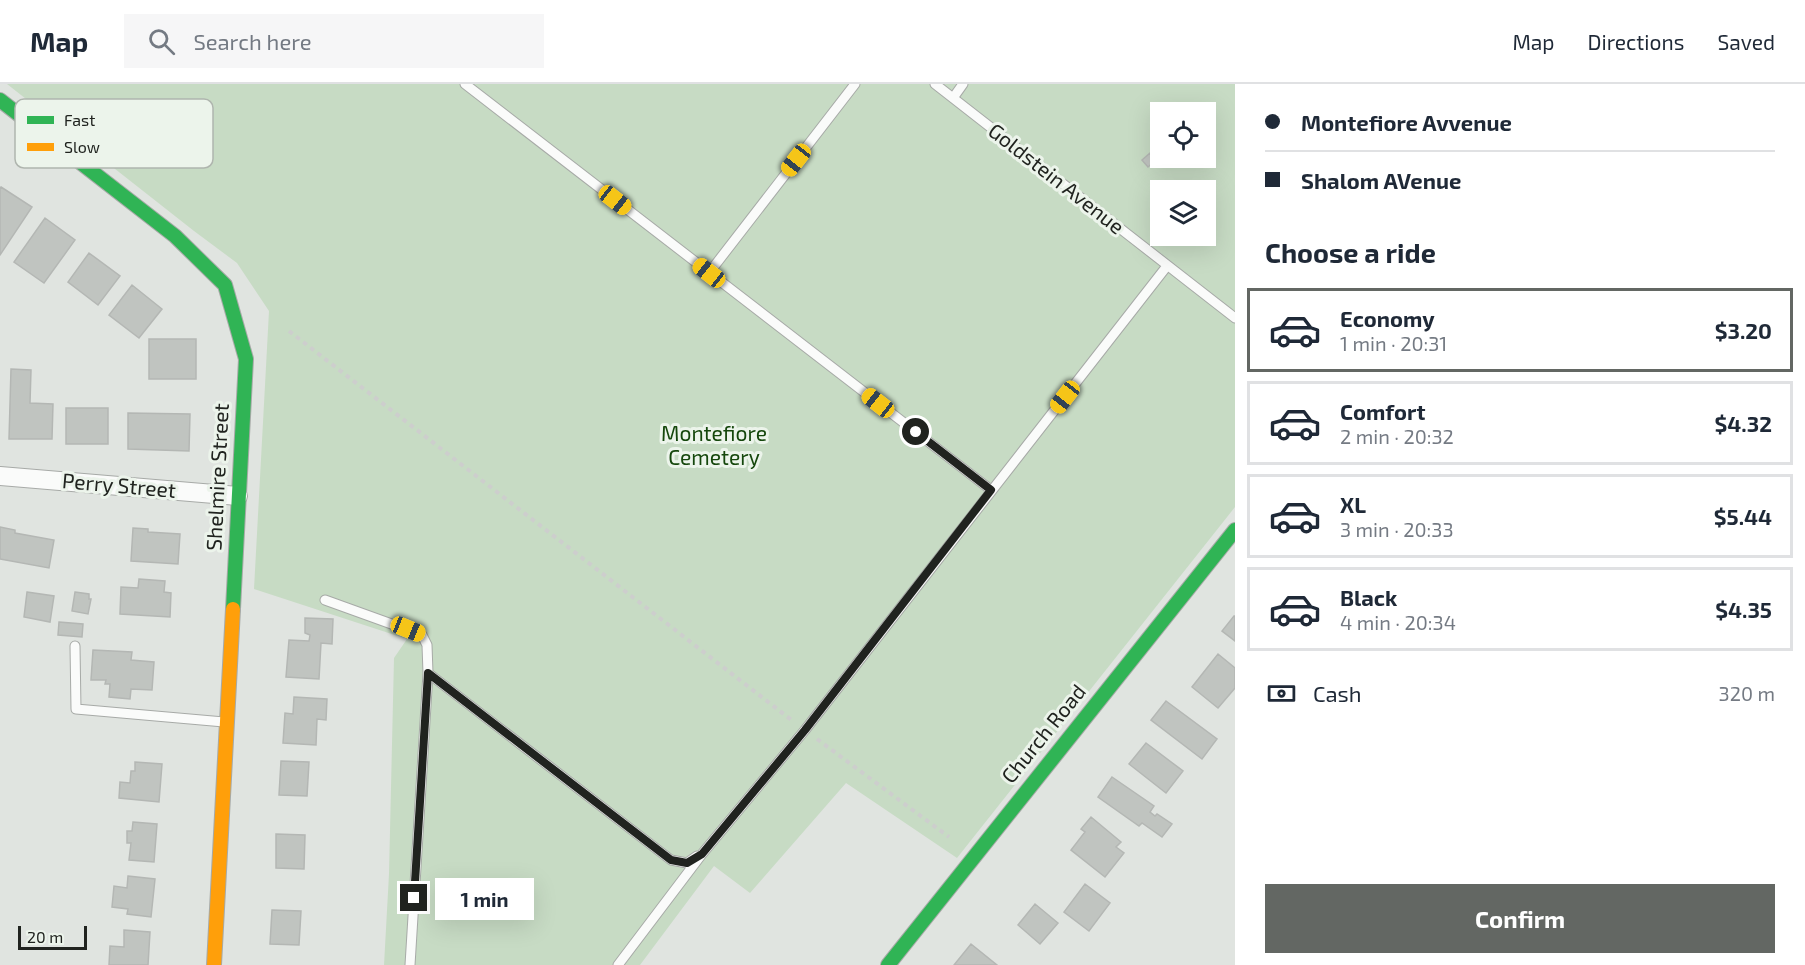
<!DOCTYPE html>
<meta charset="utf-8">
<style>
:root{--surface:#fff;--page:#f6f6f7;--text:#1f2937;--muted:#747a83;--line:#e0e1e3;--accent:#636763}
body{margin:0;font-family:"Exo 2",sans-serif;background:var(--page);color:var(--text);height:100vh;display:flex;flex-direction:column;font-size:22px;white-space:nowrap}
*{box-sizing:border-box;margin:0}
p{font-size:20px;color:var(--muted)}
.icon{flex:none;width:33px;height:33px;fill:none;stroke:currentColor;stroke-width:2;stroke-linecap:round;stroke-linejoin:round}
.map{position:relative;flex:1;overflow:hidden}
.panel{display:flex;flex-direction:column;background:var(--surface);width:570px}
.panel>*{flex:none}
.banner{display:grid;align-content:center;height:132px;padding:0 30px;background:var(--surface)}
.buttons{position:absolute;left:1150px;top:18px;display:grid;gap:12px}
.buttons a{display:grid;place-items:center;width:66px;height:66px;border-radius:0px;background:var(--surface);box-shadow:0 6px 24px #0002;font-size:30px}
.scale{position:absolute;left:18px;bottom:15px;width:69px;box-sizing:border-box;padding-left:6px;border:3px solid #20231f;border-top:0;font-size:16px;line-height:21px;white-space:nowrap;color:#20231f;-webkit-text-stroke:4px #ecf4eb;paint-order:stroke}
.end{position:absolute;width:27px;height:27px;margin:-14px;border:8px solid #20231f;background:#fff;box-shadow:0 0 0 3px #fff}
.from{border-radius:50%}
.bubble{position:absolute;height:42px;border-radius:0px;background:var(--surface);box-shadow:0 6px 24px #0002;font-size:20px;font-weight:700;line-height:42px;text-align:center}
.car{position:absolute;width:18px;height:36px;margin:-18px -9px;border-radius:8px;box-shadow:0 0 4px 2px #0007;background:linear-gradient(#f5c518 24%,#345 0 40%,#f5c518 0 76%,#345 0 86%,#f5c518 0)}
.banner b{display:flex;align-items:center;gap:21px;height:57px;font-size:22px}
.banner b+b{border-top:2px solid var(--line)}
.banner i{width:15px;height:15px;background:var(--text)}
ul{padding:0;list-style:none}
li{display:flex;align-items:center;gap:18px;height:84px;margin:0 12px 9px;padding:0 18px;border:3px solid var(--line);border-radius:0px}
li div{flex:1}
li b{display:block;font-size:22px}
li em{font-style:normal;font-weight:700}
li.current{border-color:var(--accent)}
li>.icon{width:54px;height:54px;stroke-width:1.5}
h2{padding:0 30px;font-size:27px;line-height:72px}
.pay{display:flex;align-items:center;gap:15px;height:66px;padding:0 30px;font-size:22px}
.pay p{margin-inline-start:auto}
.button{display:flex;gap:12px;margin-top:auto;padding:12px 30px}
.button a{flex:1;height:69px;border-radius:0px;background:var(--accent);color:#fff;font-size:24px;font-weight:700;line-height:69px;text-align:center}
header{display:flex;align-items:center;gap:36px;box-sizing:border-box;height:84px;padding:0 30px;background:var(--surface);border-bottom:2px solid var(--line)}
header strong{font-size:28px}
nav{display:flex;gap:33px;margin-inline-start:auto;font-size:21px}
.search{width:420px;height:54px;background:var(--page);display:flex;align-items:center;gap:15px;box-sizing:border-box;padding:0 21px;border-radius:0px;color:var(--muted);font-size:22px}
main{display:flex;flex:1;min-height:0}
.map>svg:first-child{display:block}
</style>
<header>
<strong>Map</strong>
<div class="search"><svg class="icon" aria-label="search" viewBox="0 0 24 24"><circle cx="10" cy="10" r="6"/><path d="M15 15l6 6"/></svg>Search here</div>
<nav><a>Map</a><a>Directions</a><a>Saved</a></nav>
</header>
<main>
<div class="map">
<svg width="1235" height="881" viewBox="0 0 1235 881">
<rect width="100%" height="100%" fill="#e0e4e0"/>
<path fill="#c7dbc4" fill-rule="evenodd" d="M7,0H1235V423L957,774L846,699L750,809L714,782L640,881H384L389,790L394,574L407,555L254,505L269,227L237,179L194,147ZM1161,28H1206V74H1161ZM1161,106H1206V152H1161Z"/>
<path fill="#c0c4c0" stroke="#b4b7b4" stroke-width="1.5" d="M1150,69L1156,76L1148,83L1142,76Z
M1,103L32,123L0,171V105Z
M45,134L75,156L44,199L14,178Z
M89,169L120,192L98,221L68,198Z
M132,201L162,225L139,254L109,231Z
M149,255H196V295H149Z
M11,285L31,286L30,319L53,320L52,355H9Z
M66,324H108V360H66Z
M128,329L190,330L189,367L128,365Z
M0,443L15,446V449L54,456L49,484L0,475Z
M133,444L148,445V448L180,450L178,480L131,477Z
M139,495L165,497L164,508L171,509L170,533L120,530L121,503L138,504Z
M27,508L54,512L50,538L24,533Z
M75,508L89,510V515H91L88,530L72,527Z
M1234,532H1235V557L1222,547Z
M305,534L333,535L332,560L321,559L319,595L286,593L289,556L309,557L310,551L305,549Z
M59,538L83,540L82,553L58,551Z
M93,566L132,568L131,576L154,578L152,606L131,605L130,615L109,613L110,600H105L106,596H91Z
M1218,570L1235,584V604L1218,624L1192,603Z
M294,613L327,615L326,636L317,635L316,661L283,659L285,629L293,630Z
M1166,617L1217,655L1202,675L1151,636Z
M1146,659L1183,687L1166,709L1129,680Z
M281,677L309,678L307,712L279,711Z
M135,678L162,680L159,718L119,714L120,698L130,699L131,687H135Z
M1112,693L1154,722L1150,728L1155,732L1157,730L1172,740L1162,753L1142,739L1139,742L1098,713Z
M1091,733L1121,758L1116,763L1124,769L1105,793L1071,766L1085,748L1081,745Z
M133,738L157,740L154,778L129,776L131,759H127V747H132Z
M276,750L305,751L304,785L276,784Z
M128,792L155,795L151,833L127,830L128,825L112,823L114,802L127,804Z
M1085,800L1110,819L1089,847L1064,828Z
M1035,820L1058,839L1040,860L1018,841Z
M272,826L301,827L299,861L270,860Z
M124,846L150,848L148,881H109L110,862L124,863Z
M971,860L997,881H954Z"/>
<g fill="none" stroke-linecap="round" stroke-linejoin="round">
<defs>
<path id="lane" d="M465,0L991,406
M935,0L1235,234
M953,14L963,0
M709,189L855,0
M325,516L422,551L427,561L428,589
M75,562L76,625L224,638
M410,881L428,589L671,776L687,779L697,772
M618,881L702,770L805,646L1167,182"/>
<path id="street" d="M0,392L238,412"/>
<path id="fast" d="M0,16L175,152L225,201L246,275L233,525
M888,881L1235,446"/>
<path id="slow" d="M214,881L233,525"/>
</defs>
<use href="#lane" stroke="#a7aaa7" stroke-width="11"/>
<use href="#street" stroke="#a7aaa7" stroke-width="20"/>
<use href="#fast" stroke="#a7aaa7" stroke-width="16"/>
<use href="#slow" stroke="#a7aaa7" stroke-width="16"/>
<path stroke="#cdcecd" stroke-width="4" stroke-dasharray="4.5 4.5" stroke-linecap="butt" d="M289,247L794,638
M817,655L949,753"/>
<use href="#lane" stroke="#fafbfa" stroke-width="9"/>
<use href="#street" stroke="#fafbfa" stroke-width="18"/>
<use href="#fast" stroke="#30b455" stroke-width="14"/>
<use href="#slow" stroke="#ff9f0a" stroke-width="14"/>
</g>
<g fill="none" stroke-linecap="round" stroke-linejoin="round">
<path stroke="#20231f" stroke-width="8" d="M414,814L428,589L671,776L687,779L702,770L805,646L991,406L916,348"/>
</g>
<g text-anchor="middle" stroke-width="6" stroke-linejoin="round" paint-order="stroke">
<g font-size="21" fill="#20231f" stroke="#ecf4eb">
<text transform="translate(1056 95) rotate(38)" y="7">Goldstein Avenue</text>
<text transform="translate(218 393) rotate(-87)" y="7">Shelmire Street</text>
<text transform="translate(119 402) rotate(5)" y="7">Perry Street</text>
<text transform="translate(1044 650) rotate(-51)" y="7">Church Road</text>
</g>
<g font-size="21" fill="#15470c" stroke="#ecf4eb">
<text x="714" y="357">Montefiore<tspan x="714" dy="24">Cemetery</tspan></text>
</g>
</g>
<rect x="15" y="15" width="198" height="69" rx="9" fill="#ecf4eb" stroke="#afb5ae" stroke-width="1.5"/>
<rect x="27" y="32" width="27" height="8" fill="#30b455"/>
<rect x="27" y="59" width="27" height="8" fill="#ff9f0a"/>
<g font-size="16" fill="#20231f">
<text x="64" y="42">Fast</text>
<text x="64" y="69">Slow</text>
</g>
</svg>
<div class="buttons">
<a><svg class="icon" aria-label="locate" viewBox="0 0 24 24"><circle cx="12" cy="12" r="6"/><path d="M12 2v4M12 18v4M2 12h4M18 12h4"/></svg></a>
<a><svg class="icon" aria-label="layers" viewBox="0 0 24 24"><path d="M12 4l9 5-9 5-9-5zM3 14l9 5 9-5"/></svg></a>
</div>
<div class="scale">20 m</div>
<i class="end from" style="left:916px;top:348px"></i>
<i class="end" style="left:414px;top:814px"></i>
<div class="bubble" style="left:435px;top:794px;width:99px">1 min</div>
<i class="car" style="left:796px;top:76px;rotate:218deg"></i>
<i class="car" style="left:615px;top:116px;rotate:128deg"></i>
<i class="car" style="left:709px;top:189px;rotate:308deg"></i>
<i class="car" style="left:1065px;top:313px;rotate:218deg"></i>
<i class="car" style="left:878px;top:319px;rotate:308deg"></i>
<i class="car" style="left:408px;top:545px;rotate:112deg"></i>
</div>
<section class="panel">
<div class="banner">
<b><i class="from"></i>Montefiore Avvenue</b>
<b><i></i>Shalom AVenue</b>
</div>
<h2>Choose a ride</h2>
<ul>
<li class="current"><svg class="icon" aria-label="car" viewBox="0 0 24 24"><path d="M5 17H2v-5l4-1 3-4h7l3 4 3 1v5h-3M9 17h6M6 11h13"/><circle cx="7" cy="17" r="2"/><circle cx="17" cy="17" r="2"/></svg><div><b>Economy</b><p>1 min · 20:31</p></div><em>$3.20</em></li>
<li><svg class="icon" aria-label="car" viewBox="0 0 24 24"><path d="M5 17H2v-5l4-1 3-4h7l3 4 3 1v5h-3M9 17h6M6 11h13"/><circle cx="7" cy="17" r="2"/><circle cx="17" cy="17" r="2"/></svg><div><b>Comfort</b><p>2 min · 20:32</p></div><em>$4.32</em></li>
<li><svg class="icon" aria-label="car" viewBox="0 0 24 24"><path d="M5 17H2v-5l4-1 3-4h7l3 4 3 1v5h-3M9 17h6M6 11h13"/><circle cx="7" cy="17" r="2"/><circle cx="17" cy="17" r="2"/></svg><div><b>XL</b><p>3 min · 20:33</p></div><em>$5.44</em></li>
<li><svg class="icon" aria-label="car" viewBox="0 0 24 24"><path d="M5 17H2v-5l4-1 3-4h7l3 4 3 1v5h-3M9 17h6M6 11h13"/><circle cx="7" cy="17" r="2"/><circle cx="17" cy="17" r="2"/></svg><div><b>Black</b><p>4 min · 20:34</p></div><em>$4.35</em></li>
</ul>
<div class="pay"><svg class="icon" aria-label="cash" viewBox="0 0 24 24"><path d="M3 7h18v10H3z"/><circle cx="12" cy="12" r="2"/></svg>Cash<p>320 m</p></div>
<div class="button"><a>Confirm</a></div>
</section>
</main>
